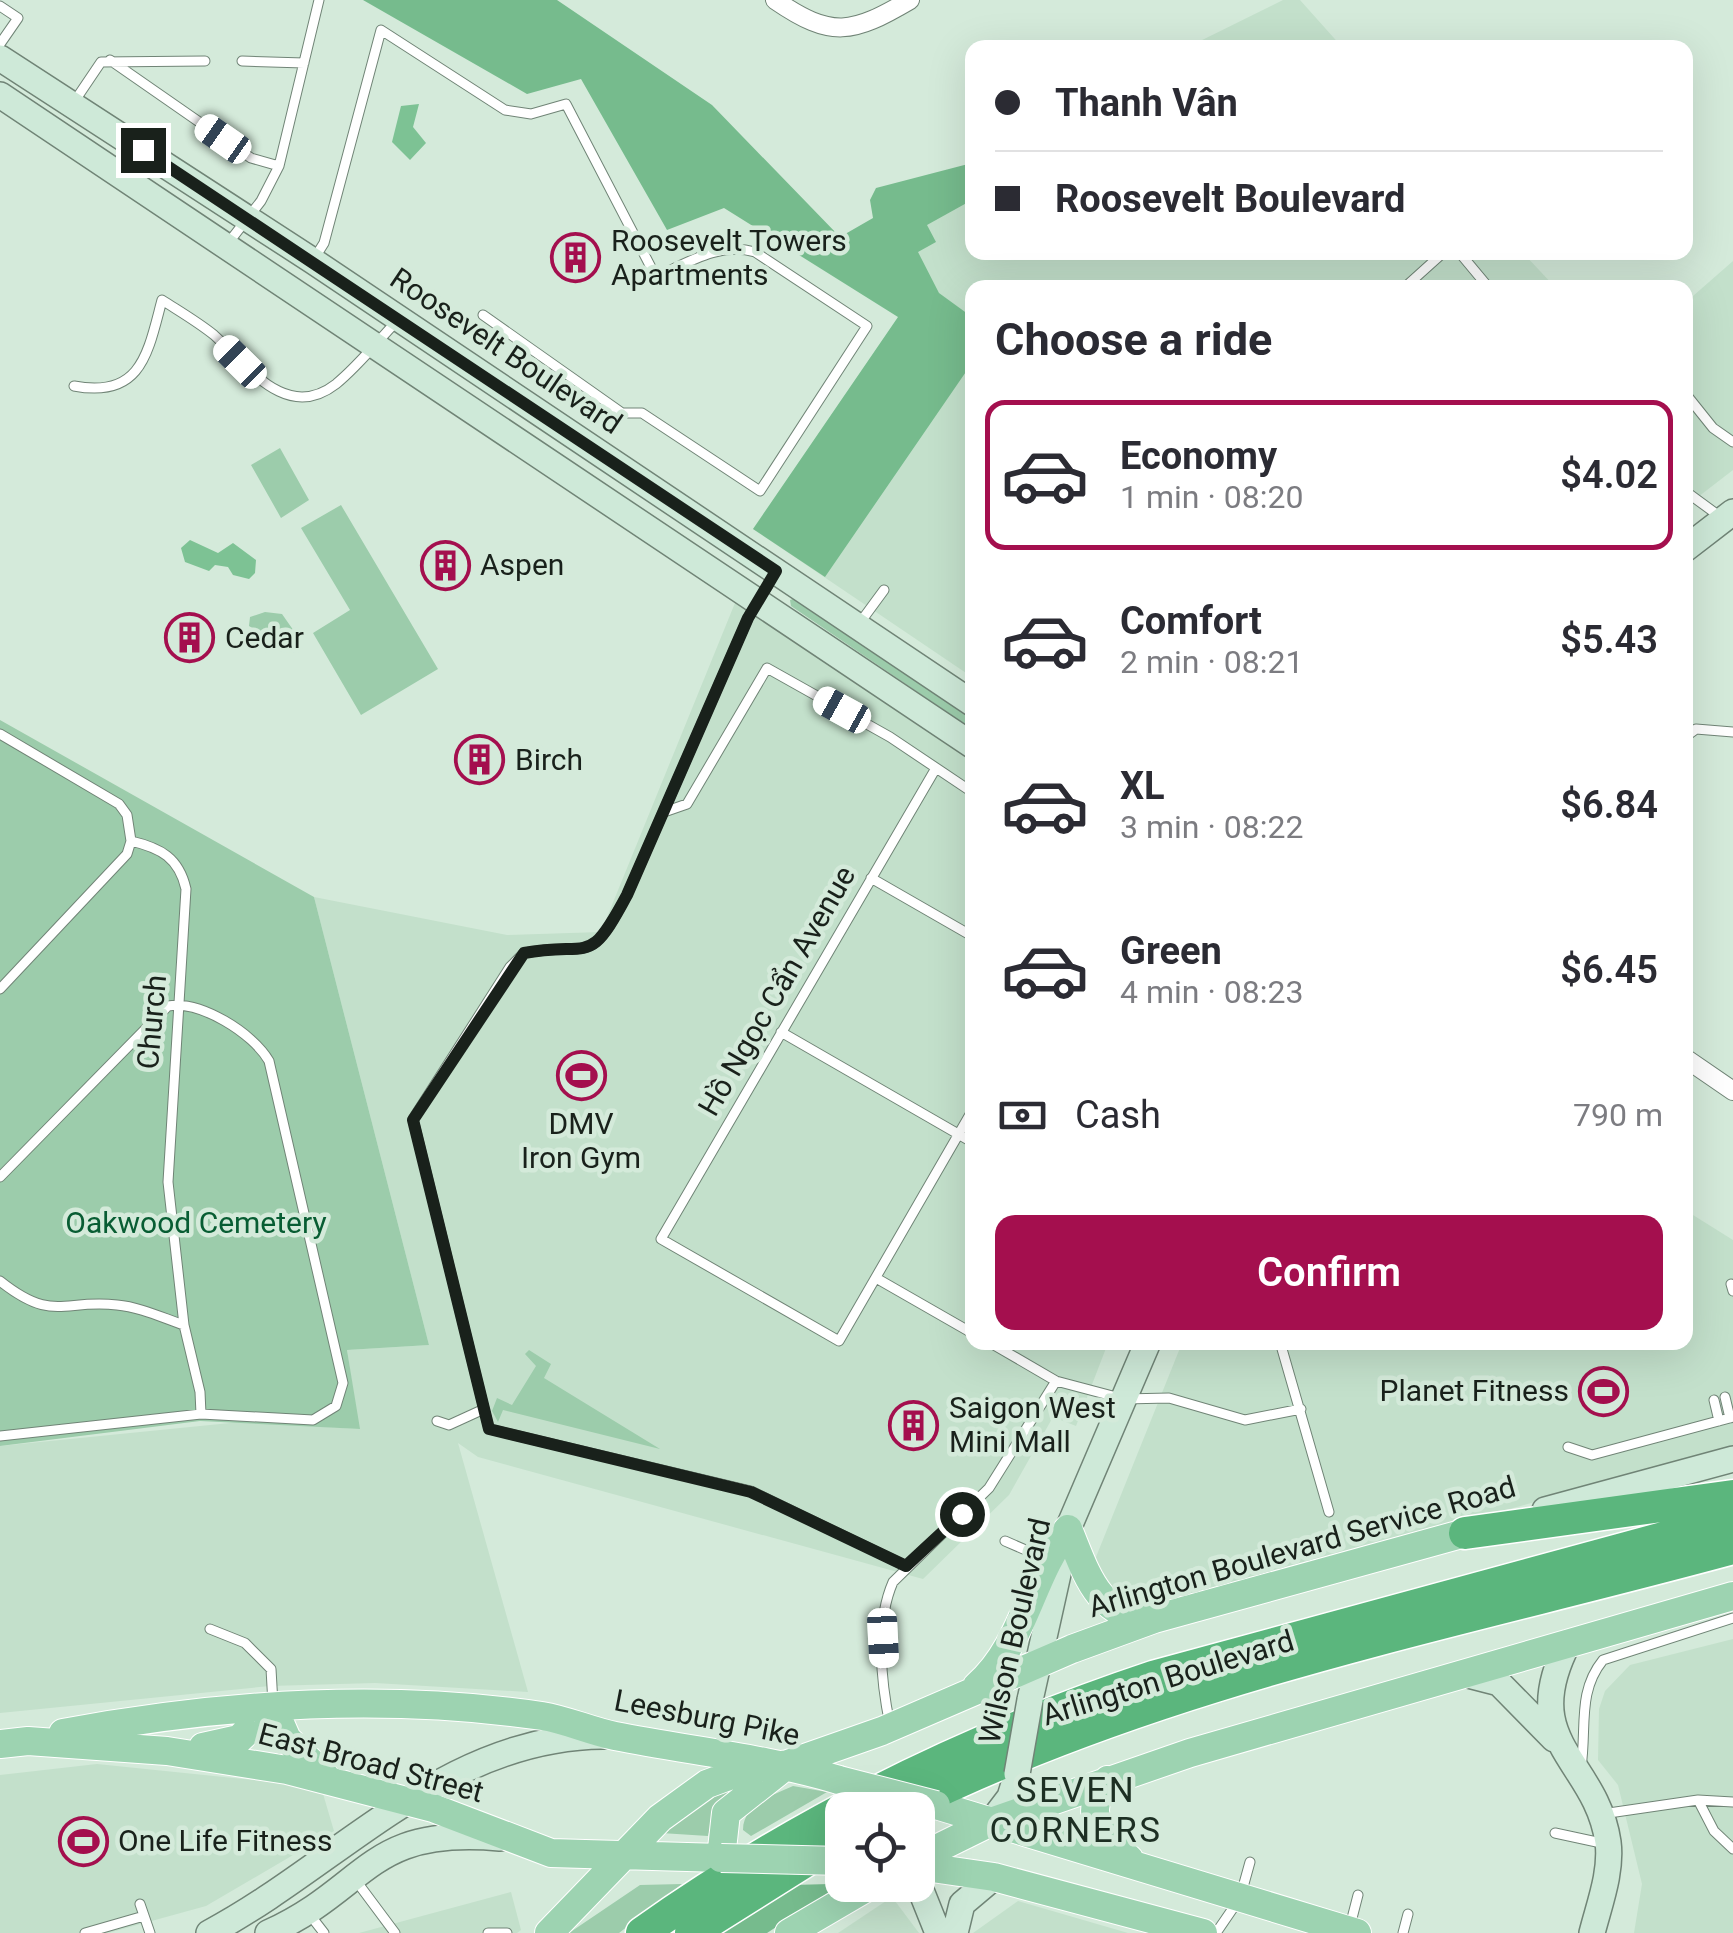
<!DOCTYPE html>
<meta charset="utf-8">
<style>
:root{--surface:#fff;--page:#f7f7f7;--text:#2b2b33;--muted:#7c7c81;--line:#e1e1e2;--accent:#a40f4e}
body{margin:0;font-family:Roboto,sans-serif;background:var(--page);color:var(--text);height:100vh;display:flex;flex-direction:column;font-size:38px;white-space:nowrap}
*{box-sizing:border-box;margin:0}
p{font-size:32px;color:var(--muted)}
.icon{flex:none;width:55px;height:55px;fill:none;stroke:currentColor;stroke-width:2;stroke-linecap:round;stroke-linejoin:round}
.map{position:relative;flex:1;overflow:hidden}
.drawer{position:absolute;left:965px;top:280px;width:728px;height:1070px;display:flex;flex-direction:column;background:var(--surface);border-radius:20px;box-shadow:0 10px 40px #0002}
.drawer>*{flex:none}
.hud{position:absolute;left:965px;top:40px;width:728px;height:220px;border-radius:20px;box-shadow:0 10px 40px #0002;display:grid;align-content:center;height:220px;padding:0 30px;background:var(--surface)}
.fabs{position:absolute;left:825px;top:1792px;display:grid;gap:20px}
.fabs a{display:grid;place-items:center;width:110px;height:110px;border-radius:20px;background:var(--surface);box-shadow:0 10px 40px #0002;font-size:50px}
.end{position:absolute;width:45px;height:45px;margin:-22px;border:12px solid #19211b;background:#fff;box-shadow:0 0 0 5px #fff}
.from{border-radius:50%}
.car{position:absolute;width:30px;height:60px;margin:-30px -15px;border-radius:12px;box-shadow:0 0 8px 2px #0007;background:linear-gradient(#fff 24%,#345 0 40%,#fff 0 76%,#345 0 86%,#fff 0)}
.hud b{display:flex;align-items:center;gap:35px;height:95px;font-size:38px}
.hud b+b{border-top:2px solid var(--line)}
.hud i{width:25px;height:25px;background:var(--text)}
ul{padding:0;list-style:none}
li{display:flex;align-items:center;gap:30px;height:150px;margin:0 20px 15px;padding:0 10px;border:5px solid transparent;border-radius:20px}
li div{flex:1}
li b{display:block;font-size:38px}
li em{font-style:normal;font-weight:600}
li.active{border-color:var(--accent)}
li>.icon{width:90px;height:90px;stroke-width:1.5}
h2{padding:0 30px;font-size:45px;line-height:120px}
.pay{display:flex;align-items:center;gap:25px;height:110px;padding:0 30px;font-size:38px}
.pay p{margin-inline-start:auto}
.primary-button{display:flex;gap:20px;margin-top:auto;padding:20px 30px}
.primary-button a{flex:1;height:115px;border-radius:20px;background:var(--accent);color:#fff;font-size:40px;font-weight:600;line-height:115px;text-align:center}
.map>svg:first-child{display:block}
</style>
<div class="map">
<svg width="1733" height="1933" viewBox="0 0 1733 1933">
<rect width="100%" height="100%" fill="#d4eada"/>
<path fill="#c3e0cb" d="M1283,0H1300L1342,47H1188Z
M972,167V252L1523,253L1555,287L972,288V677L753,529L913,296L836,245Z
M1733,261V470L1685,507V303Z
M737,598L972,756V1342L1108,1343L1076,1426L1053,1417L1009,1495L923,1579L478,1457L458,1443L528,1692L375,1683L270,1686L0,1713V1446L240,1422L359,1429L347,1350L429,1345L314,897L507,935L601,932Z
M1685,1210L1733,1240V1447L1145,1610L1099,1583L1096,1557L1182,1343L1685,1342Z
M1733,1639V1933H1634L1642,1884L1618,1785L1598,1760L1599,1709L1605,1691L1630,1665Z
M97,1764L321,1787L334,1831L206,1906L108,1933H0V1775Z
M511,1892L521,1930L517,1933H359Z
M892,1897L919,1933H838Z
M1018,1901L1128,1933H973Z"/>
<path fill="#9cccab" d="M280,448L309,500L281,518L251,465Z
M341,505L438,669L361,715L313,633L350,610L301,528Z
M796,598L972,717V729L791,606L790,600Z
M265,612L282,614L296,634L286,649L249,626L250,617Z
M0,720L314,897L429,1345L347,1350L360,1429L200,1421L0,1446Z
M529,1350L551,1364L544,1378L660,1449L503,1410L498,1422L492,1411L497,1398L512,1405L536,1366L525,1354Z
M734,1785L715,1809L708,1836L661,1833L690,1808Z
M793,1786L827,1792L751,1836L743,1830C743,1804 773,1795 793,1786Z
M682,1884L619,1933H569L640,1885Z"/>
<path fill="#76bb8d" d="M363,0H557L712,105L840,237L873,218L870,200L876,188L972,163V200L927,225L936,242L918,252L939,293L972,317V363L825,577L753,529L898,317L724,208L667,230L581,79L527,94Z
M830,1884L831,1891L767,1933H719L792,1885Z"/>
<path fill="#7dc294" d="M419,104L413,127L426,143L410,160L392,142L401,106Z
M190,540L218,553L233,543L256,560L255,573L249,579L233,575L228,567L215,565L209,571L185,562L181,548Z"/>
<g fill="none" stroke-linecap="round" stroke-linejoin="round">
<defs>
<path id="lane" d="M0,6L18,18L0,44
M110,60L251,158L279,166
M242,61L304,63
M74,102L101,62L205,61
M229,242L261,201L279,166L319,0
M1459,252L1489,288
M314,259L324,243L381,30L505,110L531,114L566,104L656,277C689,262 719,242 755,252L867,326L760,491L642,413H622L483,315
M1404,288L1444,252
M74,386C142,399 148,352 162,300C179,311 198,322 214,335C247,365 286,423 336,384C358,366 377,342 396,322
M1685,393L1713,428L1733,442
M1685,491L1722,518
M775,574L748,618L627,895C588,968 594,941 524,953L510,967L413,1119L489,1429L751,1491L906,1566
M859,624L884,590
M0,734L119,804L127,815L131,841C161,848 179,858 186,889L168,1182L184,1325L200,1392L201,1414
M1685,737L1696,729L1733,732
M936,768L661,1239L839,1341L972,1111
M664,812L687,804L767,668L890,737L972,792
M871,878L972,936
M0,989L127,854L131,841
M781,1032L972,1142
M0,1177L168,1006C200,1000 253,1033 269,1061L343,1383L336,1406L313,1420L201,1414L0,1436
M876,1278L972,1333
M0,1281C53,1323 62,1299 117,1305C140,1307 163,1318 184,1325
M1731,1284L1733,1291
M989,1342L1056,1381L1124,1399L1169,1398L1245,1420L1301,1409
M1280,1342L1329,1512
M1725,1397L1730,1418
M1714,1400L1719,1421
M437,1421L449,1425L484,1409
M1568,1447L1592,1455L1733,1417
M1005,1541L1044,1558
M210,1629L245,1643L271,1669L273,1704
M890,1725C881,1682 875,1623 893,1582L989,1488L1056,1381
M1581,1767C1587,1728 1577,1692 1603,1660L1733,1618
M1698,1800L1714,1831L1733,1849
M1602,1814L1698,1800L1733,1802
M1555,1833L1606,1844
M354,1878L395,1933
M140,1904L150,1933
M310,1915L324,1933
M1350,1926L1358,1895
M85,1933L144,1916
M488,1933H507
M1216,1933L1240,1898L1250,1862
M1403,1933L1408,1914"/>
<path id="street" d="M775,0C832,39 852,34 910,0
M1685,1058L1733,1091"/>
<path id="secondary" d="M0,58L313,261L972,703
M0,95L972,745
M1685,549L1733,512
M1545,1510L1733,1459
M1568,1643C1516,1744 1596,1759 1608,1842C1612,1872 1599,1905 1592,1933
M1464,1674L1499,1683L1554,1739
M1030,1700L1068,1529L1148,1342
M991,1822L1010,1797L1017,1774
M918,1883L938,1933
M209,1933C339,1864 445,1737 603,1736
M268,1933C370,1887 366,1826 500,1838
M955,1933L962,1904L994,1877"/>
<path id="primary" d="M977,1686C1024,1645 1030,1577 1068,1529C1086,1572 1097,1617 1151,1619
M273,1707L287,1739L325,1776
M63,1733C219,1704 384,1693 542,1716C567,1720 590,1731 615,1736C691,1751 765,1758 839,1780
M0,1744L28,1741L167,1751L287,1770L433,1808L551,1853L721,1858L726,1813L783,1768
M203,1747L239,1739L273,1707
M1108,1780C1081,1815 1100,1833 1129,1859
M936,1805L1357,1933
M918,1858L991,1822L1190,1753L1733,1596
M918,1866L994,1877L1203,1933
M549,1933L660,1818L707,1784L745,1770L788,1764L882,1731L1072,1649L1154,1619L1465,1533
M789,1933L871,1885"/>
<path id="highway" d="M1465,1533L1733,1496
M899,1810C1164,1678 1450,1625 1733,1548
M642,1933C800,1821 970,1738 1153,1677L1733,1519
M691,1933L842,1838"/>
</defs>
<use href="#lane" stroke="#708476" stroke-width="11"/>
<use href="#street" stroke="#708476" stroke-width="20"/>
<use href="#secondary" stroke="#708476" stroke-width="28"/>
<use href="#primary" stroke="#fff" stroke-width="30"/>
<use href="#highway" stroke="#fff" stroke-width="35"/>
<use href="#lane" stroke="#fff" stroke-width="9"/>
<use href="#street" stroke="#fff" stroke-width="18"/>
<use href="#secondary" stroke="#cee9d8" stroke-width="25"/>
<use href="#primary" stroke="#9dd3b1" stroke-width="28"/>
<use href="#highway" stroke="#5bb67d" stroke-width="32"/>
<defs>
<path id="secondary-bridge" d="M1017,1774L1030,1700"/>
<path id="primary-bridge" d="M839,1780L936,1805
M721,1858L842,1861"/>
</defs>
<use href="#secondary-bridge" stroke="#708476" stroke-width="28" stroke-linecap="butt"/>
<use href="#primary-bridge" stroke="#fff" stroke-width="30" stroke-linecap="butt"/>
<use href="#secondary-bridge" stroke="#cee9d8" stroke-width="25"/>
<use href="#primary-bridge" stroke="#9dd3b1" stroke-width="28"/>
</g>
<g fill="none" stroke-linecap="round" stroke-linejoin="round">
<path stroke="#19211b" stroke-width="12" d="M143,150L776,571L748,618L627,895C588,968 593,941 524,953L413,1120L489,1429L751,1492L906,1566L962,1514"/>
</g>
<defs>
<symbol id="building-ring" viewBox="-11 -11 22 22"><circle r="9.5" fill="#d4eada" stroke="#a40f4e" stroke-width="1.5"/><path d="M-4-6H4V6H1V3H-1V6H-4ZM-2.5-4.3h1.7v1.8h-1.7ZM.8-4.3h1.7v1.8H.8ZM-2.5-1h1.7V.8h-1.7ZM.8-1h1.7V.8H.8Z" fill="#a40f4e"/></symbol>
<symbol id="stadium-ring" viewBox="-11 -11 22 22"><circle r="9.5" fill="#d4eada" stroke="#a40f4e" stroke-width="1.5"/><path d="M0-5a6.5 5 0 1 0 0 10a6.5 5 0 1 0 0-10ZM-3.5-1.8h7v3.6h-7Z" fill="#a40f4e"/></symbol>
</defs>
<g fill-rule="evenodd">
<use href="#building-ring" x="548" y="230" width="55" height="55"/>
<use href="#building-ring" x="418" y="538" width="55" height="55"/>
<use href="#building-ring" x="162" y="610" width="55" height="55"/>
<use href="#building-ring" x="452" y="732" width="55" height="55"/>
<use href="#stadium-ring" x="554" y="1048" width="55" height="55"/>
<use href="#stadium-ring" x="1576" y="1364" width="55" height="55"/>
<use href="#building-ring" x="886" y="1398" width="55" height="55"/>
<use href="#stadium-ring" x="56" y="1814" width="55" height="55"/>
</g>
<g text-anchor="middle" stroke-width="9" stroke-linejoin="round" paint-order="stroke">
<g font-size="30" fill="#19211b" stroke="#d4eada" text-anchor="start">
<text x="611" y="251">Roosevelt Towers<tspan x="611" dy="34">Apartments</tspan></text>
<text x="480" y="575">Aspen</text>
<text x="225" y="648">Cedar</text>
<text x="515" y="770">Birch</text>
<text x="581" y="1134" text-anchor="middle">DMV<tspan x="581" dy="34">Iron Gym</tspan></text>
<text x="1569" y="1401" text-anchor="end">Planet Fitness</text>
<text x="949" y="1418">Saigon West<tspan x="949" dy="34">Mini Mall</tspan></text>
<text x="118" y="1851">One Life Fitness</text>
</g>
<g font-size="30" fill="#19211b" stroke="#d4eada">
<text transform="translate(506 351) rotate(34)" y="10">Roosevelt Boulevard</text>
<text transform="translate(777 991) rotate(-60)" y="10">Hồ Ngọc Cẩn Avenue</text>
<text transform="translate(152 1022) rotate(-85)" y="10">Church</text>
<text transform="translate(1302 1547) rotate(-16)" y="10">Arlington Boulevard Service Road</text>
<text transform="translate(1015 1631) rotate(-77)" y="10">Wilson Boulevard</text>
<text transform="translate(1168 1678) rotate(-17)" y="10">Arlington Boulevard</text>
<text transform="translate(707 1718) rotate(11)" y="10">Leesburg Pike</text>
<text transform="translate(371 1763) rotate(15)" y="10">East Broad Street</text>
</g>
<g font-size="30" fill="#085d33" stroke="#d4eada">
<text x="196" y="1233">Oakwood Cemetery</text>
</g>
<g font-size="35" letter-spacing="2.5" fill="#1d2f23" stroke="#d4eada">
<text x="1076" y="1802">SEVEN<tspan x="1076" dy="40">CORNERS</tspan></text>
</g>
</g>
</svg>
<div class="fabs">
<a><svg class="icon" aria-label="locate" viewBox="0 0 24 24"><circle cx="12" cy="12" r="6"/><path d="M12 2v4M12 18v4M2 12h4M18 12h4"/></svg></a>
</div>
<i class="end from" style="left:962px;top:1514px"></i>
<i class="end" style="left:143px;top:150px"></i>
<i class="car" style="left:223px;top:139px;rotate:305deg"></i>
<i class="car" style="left:240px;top:362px;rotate:315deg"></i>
<i class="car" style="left:842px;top:710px;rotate:299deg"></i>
<i class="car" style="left:883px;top:1638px;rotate:177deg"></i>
<div class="hud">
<b><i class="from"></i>Thanh Vân</b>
<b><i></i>Roosevelt Boulevard</b>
</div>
<section class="drawer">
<h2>Choose a ride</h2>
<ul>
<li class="active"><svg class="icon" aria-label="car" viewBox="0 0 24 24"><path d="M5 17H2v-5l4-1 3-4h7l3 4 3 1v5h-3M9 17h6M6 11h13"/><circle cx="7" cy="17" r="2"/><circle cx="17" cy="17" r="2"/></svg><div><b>Economy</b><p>1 min · 08:20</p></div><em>$4.02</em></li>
<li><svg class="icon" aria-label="car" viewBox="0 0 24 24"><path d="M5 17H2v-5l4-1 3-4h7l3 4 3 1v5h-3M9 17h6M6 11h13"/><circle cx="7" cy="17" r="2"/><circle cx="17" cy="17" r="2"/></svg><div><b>Comfort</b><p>2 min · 08:21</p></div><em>$5.43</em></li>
<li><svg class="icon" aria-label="car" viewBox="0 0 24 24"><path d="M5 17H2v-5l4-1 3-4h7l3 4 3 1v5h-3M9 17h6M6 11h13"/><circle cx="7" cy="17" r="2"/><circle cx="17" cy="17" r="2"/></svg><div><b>XL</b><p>3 min · 08:22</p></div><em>$6.84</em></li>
<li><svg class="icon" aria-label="car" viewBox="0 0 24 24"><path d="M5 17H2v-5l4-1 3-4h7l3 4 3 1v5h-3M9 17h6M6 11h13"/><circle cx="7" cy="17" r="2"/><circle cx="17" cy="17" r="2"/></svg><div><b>Green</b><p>4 min · 08:23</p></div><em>$6.45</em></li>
</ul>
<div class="pay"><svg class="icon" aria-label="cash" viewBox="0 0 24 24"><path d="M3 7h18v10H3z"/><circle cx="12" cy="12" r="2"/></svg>Cash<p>790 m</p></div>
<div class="primary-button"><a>Confirm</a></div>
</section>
</div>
